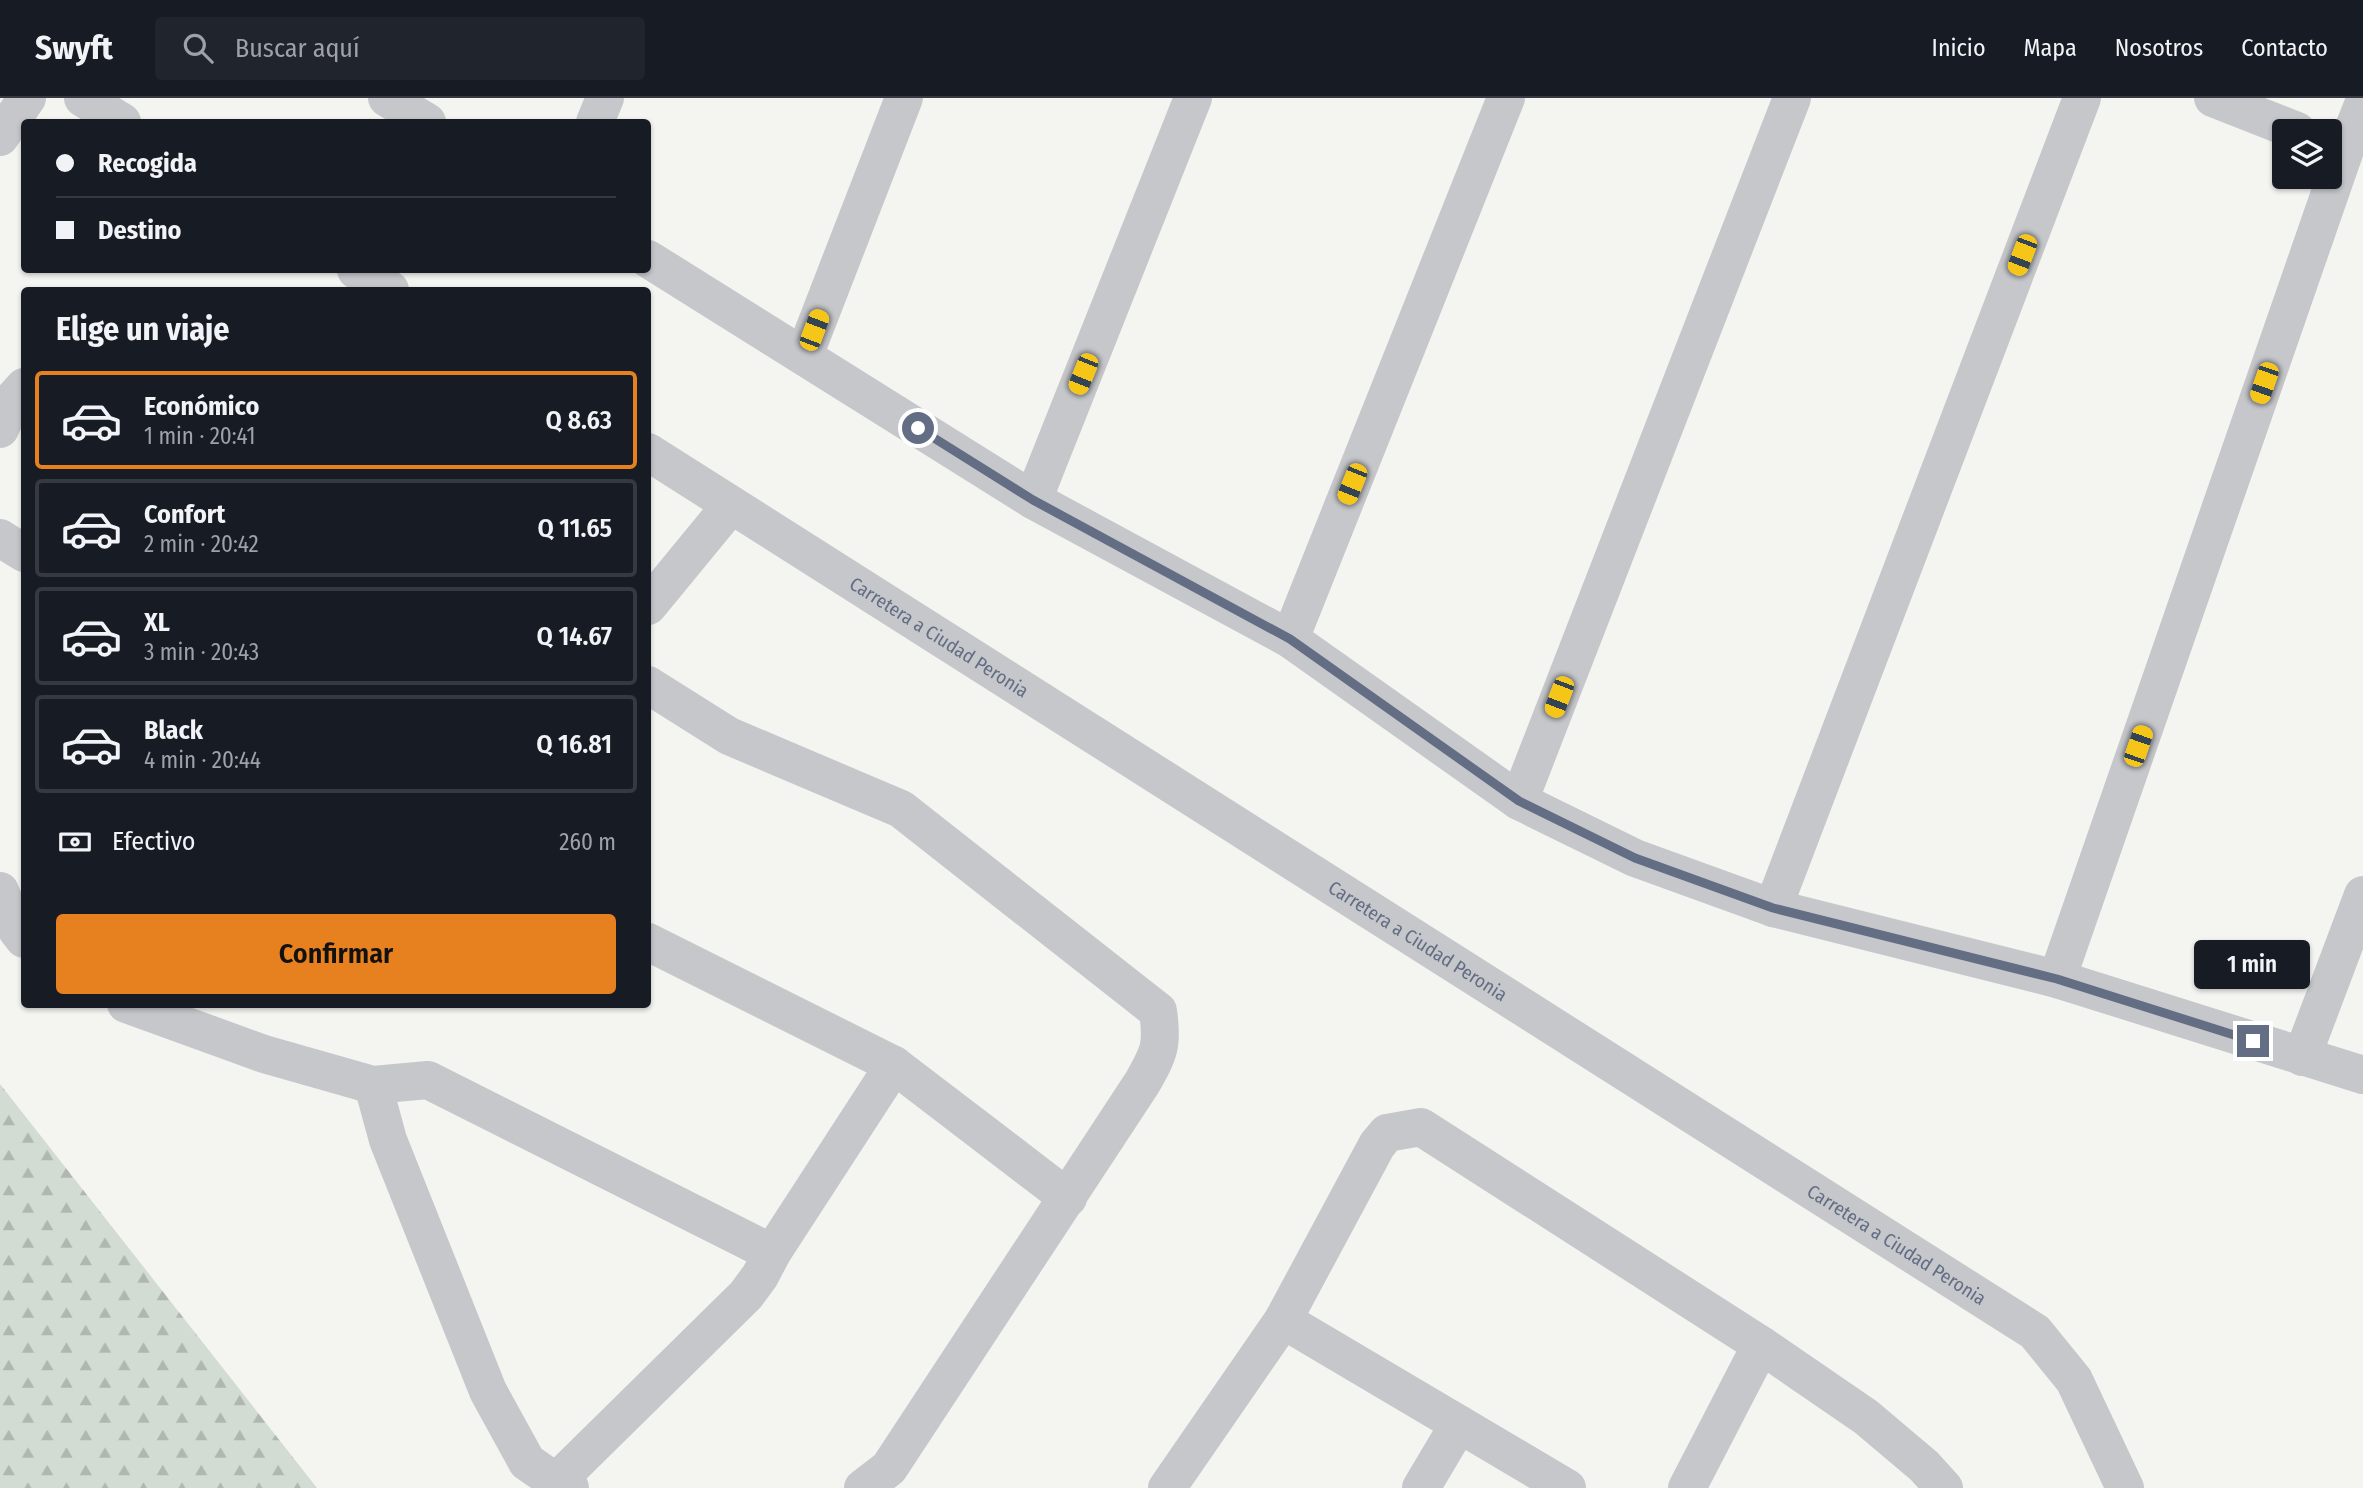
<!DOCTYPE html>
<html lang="es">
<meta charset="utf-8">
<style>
:root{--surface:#171b24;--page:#20242c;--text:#f1f3f6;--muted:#9ea1a6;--line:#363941;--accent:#e7801f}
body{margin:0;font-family:"Fira Sans Condensed",sans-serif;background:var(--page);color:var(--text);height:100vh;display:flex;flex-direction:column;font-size:26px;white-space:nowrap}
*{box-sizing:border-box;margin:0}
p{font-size:23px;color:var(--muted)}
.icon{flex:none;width:38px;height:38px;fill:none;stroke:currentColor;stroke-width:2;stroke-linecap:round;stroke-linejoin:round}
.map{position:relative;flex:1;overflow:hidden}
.panel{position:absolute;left:21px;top:189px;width:630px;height:721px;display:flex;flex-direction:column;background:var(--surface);border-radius:7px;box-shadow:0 2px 5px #0004}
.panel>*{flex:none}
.banner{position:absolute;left:21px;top:21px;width:630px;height:154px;border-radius:7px;box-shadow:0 2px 5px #0004;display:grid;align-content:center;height:154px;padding:0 35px;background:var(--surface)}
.fabs{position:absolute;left:2272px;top:21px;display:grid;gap:14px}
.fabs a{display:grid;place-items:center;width:70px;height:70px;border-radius:7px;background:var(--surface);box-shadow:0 2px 5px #0004;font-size:35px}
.end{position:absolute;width:32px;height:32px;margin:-16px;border:9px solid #636d83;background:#fff;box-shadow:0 0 0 4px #fff}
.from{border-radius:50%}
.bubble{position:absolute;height:49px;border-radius:7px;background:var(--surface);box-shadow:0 2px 5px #0004;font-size:23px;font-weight:600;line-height:49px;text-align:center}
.car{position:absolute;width:21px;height:42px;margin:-21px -10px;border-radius:9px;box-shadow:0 0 5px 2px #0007;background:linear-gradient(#f5c518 24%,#345 0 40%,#f5c518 0 76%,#345 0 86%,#f5c518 0)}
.banner b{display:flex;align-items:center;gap:24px;height:66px;font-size:26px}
.banner b+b{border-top:2px solid var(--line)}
.banner i{width:18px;height:18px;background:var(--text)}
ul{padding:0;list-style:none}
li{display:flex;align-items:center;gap:21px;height:98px;margin:0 14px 10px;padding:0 21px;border:4px solid var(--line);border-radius:7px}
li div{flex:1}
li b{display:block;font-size:26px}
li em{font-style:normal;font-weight:600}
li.active{border-color:var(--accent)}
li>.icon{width:63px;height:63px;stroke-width:1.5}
h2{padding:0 35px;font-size:32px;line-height:84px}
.pay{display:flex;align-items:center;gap:18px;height:77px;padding:0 35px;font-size:26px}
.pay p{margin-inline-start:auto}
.primary-button{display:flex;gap:14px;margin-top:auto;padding:14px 35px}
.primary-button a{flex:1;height:80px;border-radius:7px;background:var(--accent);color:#111;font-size:28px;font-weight:600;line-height:80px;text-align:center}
header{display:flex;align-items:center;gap:42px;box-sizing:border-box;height:98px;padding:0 35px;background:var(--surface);border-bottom:2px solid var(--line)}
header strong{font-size:33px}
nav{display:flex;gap:38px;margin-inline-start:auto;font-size:24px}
.search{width:490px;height:63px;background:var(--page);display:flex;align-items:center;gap:18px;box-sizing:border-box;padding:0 24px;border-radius:7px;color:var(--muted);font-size:26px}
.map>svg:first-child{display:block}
</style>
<header>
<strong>Swyft</strong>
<div class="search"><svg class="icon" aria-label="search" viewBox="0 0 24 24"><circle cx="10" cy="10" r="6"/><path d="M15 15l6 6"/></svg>Buscar aquí</div>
<nav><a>Inicio</a><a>Mapa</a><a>Nosotros</a><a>Contacto</a></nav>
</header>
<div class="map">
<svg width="2363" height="1390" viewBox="0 0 2363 1390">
<defs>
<pattern id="forest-firs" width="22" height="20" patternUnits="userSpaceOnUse" patternTransform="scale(1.75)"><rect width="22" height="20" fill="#d3dcd2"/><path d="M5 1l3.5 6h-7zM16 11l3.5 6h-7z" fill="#afb7b0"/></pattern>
</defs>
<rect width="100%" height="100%" fill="#f4f5f1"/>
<path fill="url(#forest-firs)" d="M0,986L317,1390H0Z"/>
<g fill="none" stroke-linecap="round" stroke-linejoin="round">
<g stroke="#c5c7cb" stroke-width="38">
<path d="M83,0L122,24"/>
<path d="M387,0L427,24"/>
<path d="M2213,0L2297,33"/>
<path d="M595,24L605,0"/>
<path d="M0,39L27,0"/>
<path d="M648,161L1033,402L1290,541L1519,703L1635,760L1773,810L2057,881L2363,977"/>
<path d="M356,172L390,192"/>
<path d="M804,258L904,0"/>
<path d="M0,331L14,300L24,289"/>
<path id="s1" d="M648,354L2035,1234L2074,1282L2125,1390"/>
<path d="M1033,402L1193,0"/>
<path d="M0,440L24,455"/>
<path d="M648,508L731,407"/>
<path d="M1290,541L1506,0"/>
<path d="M648,587L729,638L901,711L1158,913C1163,948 1159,955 1142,985L889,1370L863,1390"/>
<path d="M1519,703L1792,0"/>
<path d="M0,793L17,832L24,841"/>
<path d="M1773,810L2082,0"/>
<path d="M648,844L894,967L1068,1100"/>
<path d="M2057,881L2345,52L2363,7"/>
<path d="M126,906L264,956L373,987L428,982L772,1155"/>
<path d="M2302,959L2363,797"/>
<path d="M373,987L388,1042L488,1293L527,1364L556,1384L570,1390"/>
<path d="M1283,1222L1567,1390"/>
<path d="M556,1384L746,1197L760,1178L772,1155L894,967"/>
<path d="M1167,1390L1283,1222L1377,1047L1387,1035L1421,1029L1761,1247L1866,1319L1924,1368L1944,1390"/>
<path d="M1421,1390L1459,1326"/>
<path d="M1687,1390L1761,1247"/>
</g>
</g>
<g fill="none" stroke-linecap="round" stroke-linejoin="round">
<path stroke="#636d83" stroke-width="9" d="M918,330L1033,402L1290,541L1519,703L1635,760L1773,810L2057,881L2253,943"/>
</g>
<g text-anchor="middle" stroke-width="7" stroke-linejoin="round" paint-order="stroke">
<g font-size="19" fill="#636d83" stroke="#fff">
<text dy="7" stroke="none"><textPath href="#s1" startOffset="345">Carretera a Ciudad Peronia</textPath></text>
<text dy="7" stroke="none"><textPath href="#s1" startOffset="912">Carretera a Ciudad Peronia</textPath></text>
<text dy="7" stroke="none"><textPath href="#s1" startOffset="1479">Carretera a Ciudad Peronia</textPath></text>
</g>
</g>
</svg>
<div class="fabs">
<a><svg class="icon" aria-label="layers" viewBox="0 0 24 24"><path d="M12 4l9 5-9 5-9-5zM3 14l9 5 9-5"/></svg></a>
</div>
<i class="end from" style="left:918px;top:330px"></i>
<i class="end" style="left:2253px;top:943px"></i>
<div class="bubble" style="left:2194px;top:842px;width:116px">1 min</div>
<i class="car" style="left:2022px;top:157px;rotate:201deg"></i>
<i class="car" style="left:814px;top:232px;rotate:21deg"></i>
<i class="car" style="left:1083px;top:276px;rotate:202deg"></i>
<i class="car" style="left:2264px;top:285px;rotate:199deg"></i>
<i class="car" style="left:1352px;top:386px;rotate:202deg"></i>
<i class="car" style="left:1559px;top:599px;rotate:201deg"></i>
<i class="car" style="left:2138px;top:648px;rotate:19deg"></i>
<div class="banner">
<b><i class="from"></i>Recogida</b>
<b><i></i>Destino</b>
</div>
<section class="panel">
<h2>Elige un viaje</h2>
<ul>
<li class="active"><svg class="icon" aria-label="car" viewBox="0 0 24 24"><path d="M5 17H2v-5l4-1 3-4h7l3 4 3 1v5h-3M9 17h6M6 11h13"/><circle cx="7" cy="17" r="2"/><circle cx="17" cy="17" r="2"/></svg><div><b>Económico</b><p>1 min · 20:41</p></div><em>Q 8.63</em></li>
<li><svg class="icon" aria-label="car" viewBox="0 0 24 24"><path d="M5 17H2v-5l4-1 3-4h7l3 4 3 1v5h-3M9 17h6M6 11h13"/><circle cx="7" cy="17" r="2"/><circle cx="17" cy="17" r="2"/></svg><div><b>Confort</b><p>2 min · 20:42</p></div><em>Q 11.65</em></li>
<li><svg class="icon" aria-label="car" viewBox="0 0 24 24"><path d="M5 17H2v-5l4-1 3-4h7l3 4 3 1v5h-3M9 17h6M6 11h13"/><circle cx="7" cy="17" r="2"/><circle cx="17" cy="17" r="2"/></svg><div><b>XL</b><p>3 min · 20:43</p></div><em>Q 14.67</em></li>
<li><svg class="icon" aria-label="car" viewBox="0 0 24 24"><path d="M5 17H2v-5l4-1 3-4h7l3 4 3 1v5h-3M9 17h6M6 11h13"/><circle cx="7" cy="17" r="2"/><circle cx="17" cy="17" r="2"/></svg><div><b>Black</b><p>4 min · 20:44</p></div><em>Q 16.81</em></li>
</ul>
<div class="pay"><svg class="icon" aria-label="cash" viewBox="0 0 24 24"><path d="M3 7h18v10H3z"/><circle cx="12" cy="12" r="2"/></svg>Efectivo<p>260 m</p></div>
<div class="primary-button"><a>Confirmar</a></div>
</section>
</div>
